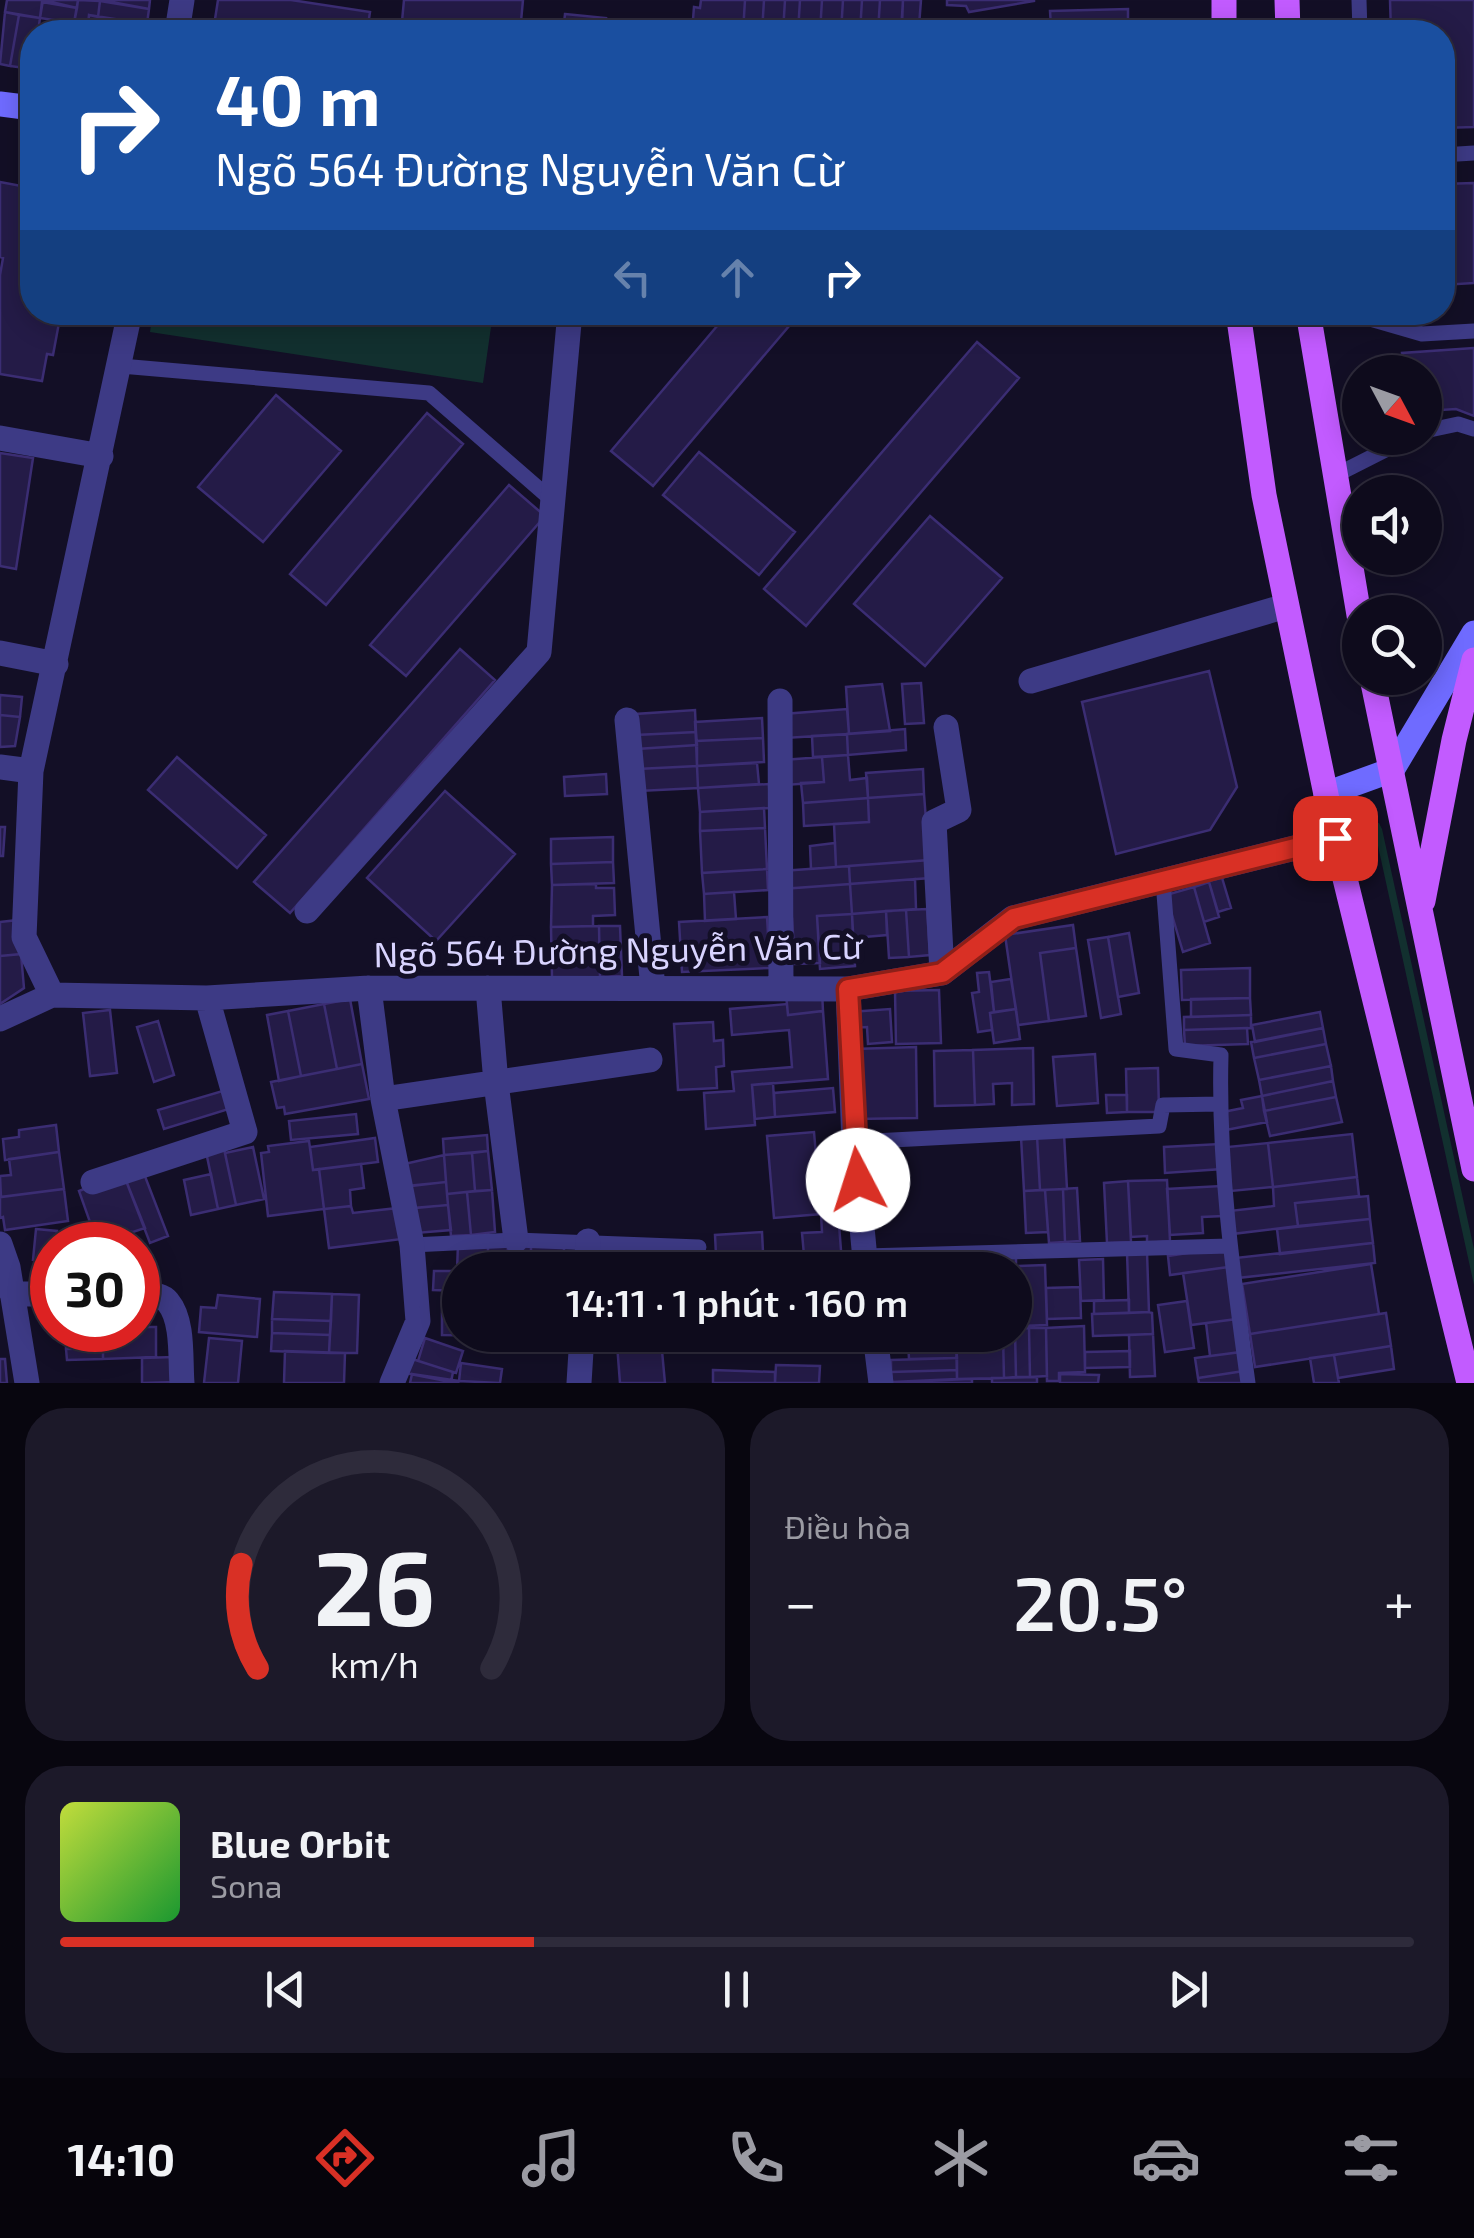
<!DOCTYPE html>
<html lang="vi">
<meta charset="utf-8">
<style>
body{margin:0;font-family:"Exo 2",sans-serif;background:#1c1929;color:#f1f3f6;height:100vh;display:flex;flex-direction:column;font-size:38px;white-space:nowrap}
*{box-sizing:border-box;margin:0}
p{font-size:32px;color:#9b9ba3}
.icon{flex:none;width:55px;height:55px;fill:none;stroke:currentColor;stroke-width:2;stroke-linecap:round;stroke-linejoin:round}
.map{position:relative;height:1383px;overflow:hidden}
.sheet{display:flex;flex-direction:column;gap:25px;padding:25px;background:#08060f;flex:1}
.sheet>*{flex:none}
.top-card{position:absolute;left:20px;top:20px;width:1435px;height:305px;border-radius:40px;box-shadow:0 5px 25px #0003,0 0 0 2px #2e2b3b;background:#1a4fa0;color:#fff;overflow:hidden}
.needle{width:65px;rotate:131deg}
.controls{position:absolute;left:1342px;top:355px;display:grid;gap:20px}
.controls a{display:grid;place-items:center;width:100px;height:100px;border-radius:50%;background:#0e0b1c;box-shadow:0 5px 25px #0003,0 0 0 2px #2e2b3b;font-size:50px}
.speed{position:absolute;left:30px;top:1222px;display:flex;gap:20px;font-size:50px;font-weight:700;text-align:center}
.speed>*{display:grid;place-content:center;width:130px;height:130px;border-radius:50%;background:#0e0b1c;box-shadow:0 5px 25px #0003,0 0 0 2px #2e2b3b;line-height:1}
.speed .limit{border:15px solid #d22;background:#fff;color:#111}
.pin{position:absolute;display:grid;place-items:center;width:85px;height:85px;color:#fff;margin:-42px;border-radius:20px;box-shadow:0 5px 15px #0006}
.me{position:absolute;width:110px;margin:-55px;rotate:355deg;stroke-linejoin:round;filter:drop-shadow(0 0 8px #0008)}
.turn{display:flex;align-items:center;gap:35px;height:210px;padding:0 30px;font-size:45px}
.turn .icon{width:130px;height:130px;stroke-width:2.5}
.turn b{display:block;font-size:70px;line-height:85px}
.lanes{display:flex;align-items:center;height:95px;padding:0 30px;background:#0003;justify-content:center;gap:50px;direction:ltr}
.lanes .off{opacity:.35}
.big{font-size:75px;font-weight:600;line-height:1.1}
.sheet .card{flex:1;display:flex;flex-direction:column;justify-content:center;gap:15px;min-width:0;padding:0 35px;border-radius:40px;background:#1c1929}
.sheet .dial{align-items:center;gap:0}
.dial svg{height:260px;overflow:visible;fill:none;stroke:#2e2b3b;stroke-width:7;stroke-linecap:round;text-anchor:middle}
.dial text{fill:#f1f3f6;stroke:none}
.song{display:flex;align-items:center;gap:30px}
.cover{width:120px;height:120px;border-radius:15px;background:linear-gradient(135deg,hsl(70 70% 55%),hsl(130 70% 35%))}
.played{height:10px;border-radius:5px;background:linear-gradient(90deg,#d93025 35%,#2e2b3b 35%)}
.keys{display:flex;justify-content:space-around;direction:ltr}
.heat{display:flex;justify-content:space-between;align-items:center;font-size:55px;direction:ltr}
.sheet .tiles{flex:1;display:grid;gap:25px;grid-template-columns:1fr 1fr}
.card:last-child{grid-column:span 2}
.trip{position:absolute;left:442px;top:1252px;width:590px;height:100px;border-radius:50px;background:#0e0b1c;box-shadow:0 5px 25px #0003,0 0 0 2px #2e2b3b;font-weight:600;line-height:100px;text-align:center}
.tab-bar{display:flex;height:160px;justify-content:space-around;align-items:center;background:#06040b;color:#9b9ba3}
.tab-bar .icon{width:70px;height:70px}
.tab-bar .on{color:#d93025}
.tab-bar b{font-size:45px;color:#f1f3f6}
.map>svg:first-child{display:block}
.green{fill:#12302f}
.building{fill:#241b47;stroke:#3b2d73;stroke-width:2.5}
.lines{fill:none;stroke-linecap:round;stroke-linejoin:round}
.lane{stroke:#3d3a85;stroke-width:15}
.street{stroke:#3d3a85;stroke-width:25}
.secondary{stroke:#6f6bff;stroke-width:25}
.primary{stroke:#c25bff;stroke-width:25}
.route-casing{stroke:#8d1f18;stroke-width:25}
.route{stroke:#d93025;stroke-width:18}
.labels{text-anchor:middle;stroke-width:10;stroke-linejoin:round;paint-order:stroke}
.street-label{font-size:35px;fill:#d9d4ff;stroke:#130f26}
</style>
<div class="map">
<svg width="1474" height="1383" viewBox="0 0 1474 1383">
<rect width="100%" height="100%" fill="#130f26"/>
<path class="green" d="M153,313V312L493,313L483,383L150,332Z
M1373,823H1379L1382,829L1474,1249V1285Z"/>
<path class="building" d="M7,0H43L40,18L5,12Z
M43,0H78L77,8Z
M78,0L100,1L98,17L89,15L88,25L74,23Z
M101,0H150L149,9Z
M218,0H291L370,12L367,32H213Z
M404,0H523L520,32H401Z
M701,0H745L743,32H692L694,7L700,8Z
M745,0H764L762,32H743Z
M764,0H785L783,32H762Z
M785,0H800L798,32H783Z
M800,0H822L820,32H798Z
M822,0H843L841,32H820Z
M843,0H862L860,32H841Z
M862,0H880L878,32H860Z
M880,0H903L901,32H878Z
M903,0H921L919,26L902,25Z
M947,0H1034V1L969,12L966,6L947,5Z
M1390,0H1474V127L1442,128V32H1391Z
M100,1L149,9L147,24L98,17Z
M42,2L77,8L74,23L40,18Z
M1128,9V32H988V29L1051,27L1050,11Z
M5,12L19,15L10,66L0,64Z
M565,14L606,18L604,32H563Z
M19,15L40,18L38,32H32V69L10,66Z
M89,15L147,24L145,32H96V27L88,25Z
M74,23L91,26L90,32H72Z
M0,182L32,188V312H61L53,355L47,354L42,381L0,374V275L3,258L0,257Z
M1474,183V283L1442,285V184Z
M729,312H801L653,486L611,451Z
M977,342L1019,378L806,626L764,589Z
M1474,348V416L1456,409L1425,411V372H1404L1402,353Z
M276,395L341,451L263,542L198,487Z
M427,413L463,444L326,605L290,574Z
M699,452L795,532L759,575L663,495Z
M0,453L33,458L16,569L0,566Z
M509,485L545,516L406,676L370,645Z
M930,516L1002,578L925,666L854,604Z
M460,649L495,680L290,913L254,882Z
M1209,671L1237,787L1210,830L1116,854L1082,702Z
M921,683L924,723L905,724L902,684Z
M882,684L890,731L849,734L846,687Z
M0,695L22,697L20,717L0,715Z
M847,709L849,734L785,738L783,714Z
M695,710L696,732L636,735L635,714Z
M0,715L20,717L15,746L0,747Z
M762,718L763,738L696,741L695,722Z
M905,729L906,750L848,755L847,734Z
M696,732L697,745L637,749L636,735Z
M847,734L848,755L813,757L812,736Z
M763,738L764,762L697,766L696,741Z
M697,745V766L638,769L637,749Z
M848,755L850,780L867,778L868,798L803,803L801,783L824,782L822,757Z
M177,757L266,835L237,868L148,790Z
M822,757L824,782L786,785L783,760Z
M757,763L759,784L698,788L697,766Z
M697,766L698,788L639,791L638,769Z
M923,769L924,794L868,798L866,773Z
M606,774L607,794L565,796L564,777Z
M769,784L770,808L700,812L698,788Z
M445,791L515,854L436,941L367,878Z
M924,794L929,860L836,867L834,824L869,822L868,798Z
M868,798L869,822L804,826L803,803Z
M764,808L765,828L700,831V812Z
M0,827H5L3,856H0Z
M765,828L767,869L702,873L700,831Z
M613,837V862L551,864V839Z
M835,843L836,867L811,869L810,846Z
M929,860L930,878L850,884L849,866Z
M613,862L614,883L552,885L551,864Z
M849,866L850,884L782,889V871Z
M767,869L768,890L704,894L702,873Z
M1220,871L1231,908L1218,912L1207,875Z
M915,879L916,909L852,914L850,884Z
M1209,882L1219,917L1204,922L1194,887Z
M596,884V888H614L615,915L593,916V926L551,927L552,885Z
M850,884L852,914L817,916L820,963L795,964L792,918L782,889Z
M1194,887L1210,943L1183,952L1166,895Z
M734,892L736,919L705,921L704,894Z
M927,909L930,955L909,957L906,910Z
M906,910L909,957L889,958L886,911Z
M886,911L887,935L853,938L852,914Z
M852,914L855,966L820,969L817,916Z
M767,917L770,968L682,972L679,922Z
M18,920L21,954L0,956V922Z
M1073,925L1076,948L1040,953L1049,1021L1018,1025L1005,935Z
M599,926H620L622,976L600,977Z
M599,926L600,977L552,978L551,927Z
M1129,933L1139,993L1118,997L1108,937Z
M1108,937L1121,1014L1101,1018L1088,940Z
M1076,948L1086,1016L1049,1021L1040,953Z
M21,954L24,988L0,1004V956Z
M1250,968V998L1182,1000L1181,970Z
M989,972L994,1012L990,1013L992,1030L978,1032L972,993L979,992L977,973Z
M1011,979L1016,1009L994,1012L991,982Z
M939,990L941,1043L896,1044L895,991Z
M822,991L823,1011L788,1015L786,994Z
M1250,998L1251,1015L1191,1017V999Z
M350,999L362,1064L337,1069L324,1004Z
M324,1004L337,1069L301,1076L288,1011Z
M787,1004L788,1015L823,1011L828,1079L752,1085L755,1125L706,1129L704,1093L734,1091L732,1072L792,1067L789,1030L732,1035L730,1009Z
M890,1009L892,1042L868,1044L867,1027L852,1028L850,1012Z
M1016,1009L1020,1039L994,1043L990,1013Z
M110,1010L117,1073L90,1076L83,1013Z
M288,1011L301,1076L279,1081L267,1015Z
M1320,1012L1323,1028L1255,1042L1252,1025Z
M1251,1015V1028L1184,1030V1017Z
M158,1021L174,1075L154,1082L137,1027Z
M713,1022L714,1041L723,1040L724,1066L716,1067L717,1088L678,1090L674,1024Z
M1247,1028L1248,1044L1185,1046L1184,1030Z
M1323,1028L1326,1044L1254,1058L1251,1042Z
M1326,1044L1331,1066L1259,1080L1254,1058Z
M916,1047L917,1118L855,1119L854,1049Z
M1033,1048L1034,1104L1012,1105V1083L993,1084L994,1104L975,1105L973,1050Z
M973,1050L975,1105L935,1106L934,1051Z
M1095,1054L1098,1103L1057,1106L1053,1057Z
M362,1064L369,1099L285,1114L284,1107L277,1108L271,1082Z
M1331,1066L1333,1081L1262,1096L1259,1080Z
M1158,1068L1159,1112H1127L1126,1069Z
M1333,1081L1336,1097L1264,1111L1262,1096Z
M773,1083L775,1117L755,1119L752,1085Z
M833,1088L835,1112L775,1117L774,1093Z
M226,1090L232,1108L164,1129L158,1110Z
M1106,1095H1127V1112L1107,1113Z
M1262,1096L1267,1122L1226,1130L1223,1112L1243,1108L1241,1100Z
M1336,1097L1342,1122L1270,1136L1264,1111Z
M356,1114L358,1134L291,1140L289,1121Z
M56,1125L59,1152L5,1160L3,1139L19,1137V1130Z
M814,1132L816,1155L840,1153L843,1190L819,1192L821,1214L774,1218L767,1136Z
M1064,1134L1067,1189L1040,1190L1037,1136Z
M1352,1134L1357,1177L1273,1187L1268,1143Z
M487,1135L488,1151L444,1155L443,1139Z
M1037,1136L1040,1190L1024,1191L1021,1137Z
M375,1138L378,1162L313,1170L310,1147Z
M309,1141L313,1170L319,1169L324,1209L268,1216L261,1153L269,1152L268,1146Z
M1268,1143L1273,1187L1231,1191L1227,1147Z
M223,1144L236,1205L218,1209L205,1147Z
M1220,1144L1222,1169L1165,1173L1164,1147Z
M253,1147L264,1199L236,1205L225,1153Z
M488,1151L492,1190L475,1191L472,1153Z
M59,1152L64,1189L1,1197L0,1176L11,1175L9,1159Z
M472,1153L475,1191L447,1194L444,1155Z
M444,1155L446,1182L402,1187L400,1165Z
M361,1164L364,1188L350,1190L351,1206L324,1209L319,1169Z
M141,1166L168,1236L150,1243L123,1173Z
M123,1173L145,1228L133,1232L91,1225L79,1191Z
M211,1174L218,1209L191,1215L184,1180Z
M1357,1177L1359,1196L1295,1203L1298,1226L1232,1234L1229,1211L1274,1206L1273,1187Z
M1167,1180L1170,1241L1147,1243V1236L1131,1237L1128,1181Z
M1128,1181L1131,1242L1107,1243L1104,1183Z
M446,1182L448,1205L407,1209L405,1186Z
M1221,1186L1223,1216L1202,1217L1203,1233L1170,1235L1167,1189Z
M1077,1188L1080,1241L1065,1242L1063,1189Z
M64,1189L68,1221L5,1230L3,1217L0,1218V1197Z
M1063,1189L1065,1242L1049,1243L1045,1190Z
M492,1190L495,1232L471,1235L467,1192Z
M1045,1190L1048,1232L1026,1233L1024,1191Z
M835,1191L838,1212L821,1214L819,1192Z
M467,1192L471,1235L451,1236L447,1194Z
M1368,1196L1370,1219L1298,1226L1295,1203Z
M448,1205L451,1230L416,1233L414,1208Z
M351,1206L353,1213L398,1208L402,1239L329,1248L324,1209Z
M838,1212L842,1263L805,1266L802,1233L822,1232L821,1214Z
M1370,1219L1373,1243L1280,1254L1277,1229Z
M36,1229L57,1231L56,1245H52V1262L33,1260Z
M762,1232L763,1252L716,1255L715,1235Z
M1373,1243L1375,1263L1237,1278L1235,1258Z
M458,1244L488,1245V1270H460V1291L433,1290L434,1271H457Z
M488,1245H508L507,1270H488Z
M508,1245L531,1246V1270H507Z
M531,1246H564V1253L580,1254L579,1270H531Z
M1227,1247L1229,1267L1170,1275L1168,1256Z
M621,1248V1270H603L602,1249Z
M621,1248H641V1270H621Z
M1127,1252H1147L1149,1312L1129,1313Z
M994,1255H1016V1323L1015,1270H994Z
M1103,1259L1104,1300L1081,1301L1079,1260Z
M964,1260H994V1270H964Z
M1371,1264L1379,1314L1250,1334L1242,1284Z
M1045,1265L1047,1325L1020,1326L1019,1266Z
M1229,1267L1237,1319L1191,1325L1183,1273Z
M1080,1287L1081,1318L1047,1319L1046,1288Z
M443,1291H460V1313H442Z
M274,1292L332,1294L331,1321L272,1319Z
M332,1294L359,1295L357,1353H329Z
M218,1295L260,1299L257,1337L199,1332L201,1307L216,1308Z
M1129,1300V1313L1094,1314V1301Z
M1187,1301L1194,1348L1165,1352L1158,1305Z
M1149,1312L1152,1313L1153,1334L1093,1336L1092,1314Z
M442,1313H460V1335L506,1336L442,1335Z
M1386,1313L1391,1346L1255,1367L1250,1334Z
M272,1319L331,1321L330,1335L272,1333Z
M1237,1319L1241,1352L1210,1356L1206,1323Z
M1084,1326L1085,1372L1059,1373V1381H1047L1046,1328Z
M138,1327H156V1357L103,1359V1330H138Z
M1029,1328L1030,1377H1016L1015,1329Z
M1029,1328H1046L1047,1376L1030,1377Z
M66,1330H103V1348L66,1349Z
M272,1333L330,1335L329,1353L271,1351Z
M1015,1334L1016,1377L1004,1378L1003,1335Z
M1153,1334L1155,1376L1130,1377L1129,1335Z
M724,1335H765V1348L724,1349Z
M765,1335H830V1345L765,1348Z
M908,1335H956V1340L908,1341Z
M956,1335H1003L1004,1378L957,1379Z
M209,1338L242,1341L238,1383H204Z
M425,1338L463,1351L456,1373L418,1361Z
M661,1340L665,1383H620L617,1344Z
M956,1340L957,1358L909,1359L908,1341Z
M1391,1346L1394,1369L1338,1378L1334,1355Z
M103,1348V1359L67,1360L66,1349Z
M285,1351L345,1353L344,1383H284Z
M1130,1351V1367L1085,1368V1352Z
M1241,1352L1244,1371L1198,1378L1195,1358Z
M1334,1355L1339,1383H1314L1310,1358Z
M403,1356L453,1372L451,1382L400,1372Z
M174,1357L175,1382L142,1383V1358Z
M957,1358V1370L891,1372V1360Z
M0,1359H5L7,1383H0Z
M461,1363L502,1369L500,1383L459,1381Z
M776,1365L820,1366L819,1383H775Z
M713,1370L775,1372V1383H713Z
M957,1370V1379L892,1382L891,1372Z
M1244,1371L1245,1383H1199L1198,1378Z
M412,1374L459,1381L458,1383H410Z
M1060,1374L1099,1375L1098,1383H1060Z
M1037,1377V1383H992V1378Z
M972,1379V1383H892V1382Z"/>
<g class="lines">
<path class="lane" d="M1359,0L1360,32
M1442,155L1474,153
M1346,312L1422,334L1474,331
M121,366L429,393L553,501
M1425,431L1458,424L1474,429
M1334,476L1409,438
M1163,881L1176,1049L1221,1055C1218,1165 1233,1274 1248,1383
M854,1142L1159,1126L1163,1105L1220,1104
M412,1245L516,1240L699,1247
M865,1256L1229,1246"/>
<path class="street" d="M177,32L182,0
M0,438L101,456
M0,653L56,664
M1031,681L1286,606
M780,701L781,988
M627,720L653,988
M0,767L31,771
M307,911L539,652L570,312
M942,973L934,822L959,810L946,727
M369,988L383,1099L412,1245L418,1321L392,1383
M488,988L496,1083L516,1240
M848,989L854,1142L866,1270
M52,995L24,937L31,771L130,312
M0,1019L52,995L207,998L369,988L848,989L942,973L1013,918L1335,838
M383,1099L650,1060
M93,1182L245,1132L207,998
M0,1244L8,1267L27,1383
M586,1270L588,1241
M12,1294H52
M138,1294C148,1295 161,1293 168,1302C184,1321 180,1360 182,1383
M875,1335L881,1383
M579,1383L582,1335"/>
<path class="secondary" d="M0,104L32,108
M1326,794L1392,770L1474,633"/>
<path class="primary" d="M1224,0V32
M1287,0L1288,32
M1238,312L1264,495L1335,838L1469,1383
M1308,312L1360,621
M1372,678L1474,1169
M1423,901L1454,740L1474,660"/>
</g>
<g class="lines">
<g class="route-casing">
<path id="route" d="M858,1180L848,989L942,973L1014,918L1335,838"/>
</g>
<use href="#route" class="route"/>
</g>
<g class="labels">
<g class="street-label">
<text transform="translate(618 951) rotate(-1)" y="12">Ngõ 564 Đường Nguyễn Văn Cừ</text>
</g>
</g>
</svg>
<div class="controls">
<a><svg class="needle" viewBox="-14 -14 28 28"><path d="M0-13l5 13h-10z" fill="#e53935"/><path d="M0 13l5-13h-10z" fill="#9b9ba3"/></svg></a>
<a><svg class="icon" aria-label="sound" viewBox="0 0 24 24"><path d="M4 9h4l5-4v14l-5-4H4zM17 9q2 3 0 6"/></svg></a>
<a><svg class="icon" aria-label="search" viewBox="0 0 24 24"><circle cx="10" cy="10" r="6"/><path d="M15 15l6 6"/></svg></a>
</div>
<div class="speed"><div class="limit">30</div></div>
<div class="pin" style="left:1335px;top:838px;background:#d93025"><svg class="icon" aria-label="arrive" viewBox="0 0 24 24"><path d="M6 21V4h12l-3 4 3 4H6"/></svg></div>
<svg class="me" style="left:858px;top:1180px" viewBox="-20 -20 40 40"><circle r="19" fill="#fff"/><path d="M0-13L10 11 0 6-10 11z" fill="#d93025"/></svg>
<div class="trip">14:11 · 1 phút · 160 m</div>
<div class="top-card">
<div class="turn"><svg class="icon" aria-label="right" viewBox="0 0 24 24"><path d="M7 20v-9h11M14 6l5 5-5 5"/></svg><div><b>40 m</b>Ngõ 564 Đường Nguyễn Văn Cừ</div></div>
<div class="lanes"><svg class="icon off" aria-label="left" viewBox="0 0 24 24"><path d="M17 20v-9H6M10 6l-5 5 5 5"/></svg><svg class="icon off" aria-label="ahead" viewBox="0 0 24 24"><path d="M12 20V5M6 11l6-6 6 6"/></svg><svg class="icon" aria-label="right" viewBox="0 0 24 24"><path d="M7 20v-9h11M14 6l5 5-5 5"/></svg></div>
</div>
</div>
<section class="sheet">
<div class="tiles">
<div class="card dial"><svg viewBox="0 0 100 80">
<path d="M14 69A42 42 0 1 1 86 69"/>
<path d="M14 69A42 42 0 0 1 9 37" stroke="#d93025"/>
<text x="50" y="56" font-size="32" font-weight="700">26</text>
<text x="50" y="72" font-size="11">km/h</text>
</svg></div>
<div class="card"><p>Điều hòa</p>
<div class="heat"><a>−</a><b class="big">20.5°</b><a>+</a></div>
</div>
<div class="card">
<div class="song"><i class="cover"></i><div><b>Blue Orbit</b><p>Sona</p></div></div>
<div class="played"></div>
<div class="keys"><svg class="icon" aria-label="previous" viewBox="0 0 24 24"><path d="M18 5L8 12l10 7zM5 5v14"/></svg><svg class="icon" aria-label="pause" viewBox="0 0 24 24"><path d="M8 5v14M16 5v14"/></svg><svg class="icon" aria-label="next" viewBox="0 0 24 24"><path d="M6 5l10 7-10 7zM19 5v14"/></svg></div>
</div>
</div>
</section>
<nav class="tab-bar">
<b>14:10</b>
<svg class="icon on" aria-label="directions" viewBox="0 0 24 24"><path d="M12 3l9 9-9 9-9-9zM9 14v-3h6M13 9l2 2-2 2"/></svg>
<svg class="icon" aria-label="music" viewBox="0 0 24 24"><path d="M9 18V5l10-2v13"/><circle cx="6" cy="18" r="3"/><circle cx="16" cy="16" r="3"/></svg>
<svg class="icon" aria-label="phone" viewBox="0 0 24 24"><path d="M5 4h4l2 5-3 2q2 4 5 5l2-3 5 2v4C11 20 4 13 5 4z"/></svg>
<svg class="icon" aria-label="climate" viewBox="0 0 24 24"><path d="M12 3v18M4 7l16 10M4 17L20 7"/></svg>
<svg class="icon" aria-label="car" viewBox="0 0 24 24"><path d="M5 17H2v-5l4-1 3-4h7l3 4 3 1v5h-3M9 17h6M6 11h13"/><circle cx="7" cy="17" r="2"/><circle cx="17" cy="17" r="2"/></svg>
<svg class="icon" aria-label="filters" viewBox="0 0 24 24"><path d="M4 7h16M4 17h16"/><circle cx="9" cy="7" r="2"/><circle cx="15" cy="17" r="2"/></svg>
</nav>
